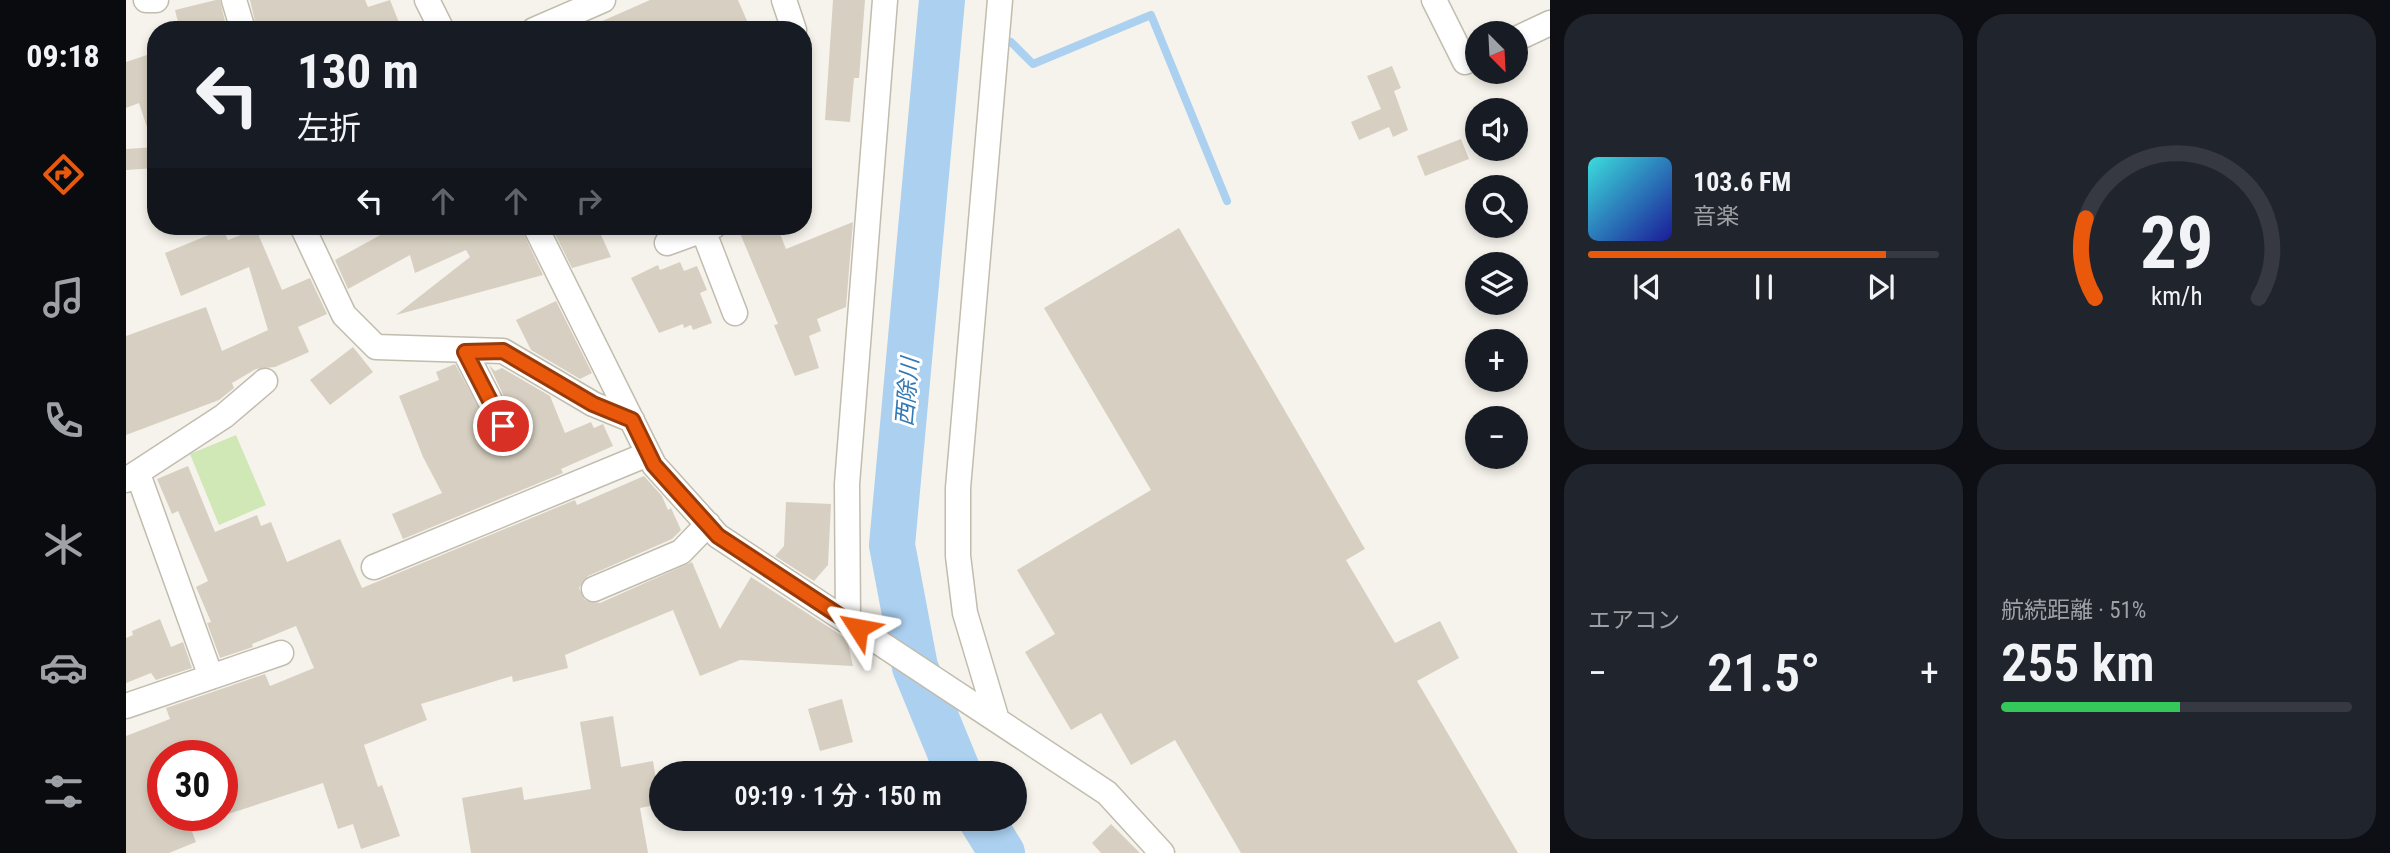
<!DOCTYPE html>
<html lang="ja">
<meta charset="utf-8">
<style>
body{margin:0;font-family:"Roboto Condensed","Noto Sans JP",sans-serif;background:#20242c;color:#f1f3f6;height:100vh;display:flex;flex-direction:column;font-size:26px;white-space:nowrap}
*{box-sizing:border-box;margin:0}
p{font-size:23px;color:#9ea1a6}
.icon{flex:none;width:38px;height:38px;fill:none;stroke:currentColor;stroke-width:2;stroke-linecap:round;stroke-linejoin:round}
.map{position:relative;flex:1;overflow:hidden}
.side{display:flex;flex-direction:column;gap:14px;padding:14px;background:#0d0f14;width:840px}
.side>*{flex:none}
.guide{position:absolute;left:21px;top:21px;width:665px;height:214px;border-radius:28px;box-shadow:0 4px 10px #0003;background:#171b24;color:#f1f3f6;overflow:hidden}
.needle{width:46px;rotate:156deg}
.controls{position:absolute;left:1339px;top:21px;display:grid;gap:14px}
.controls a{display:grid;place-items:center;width:63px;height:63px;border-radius:50%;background:#171b24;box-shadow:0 4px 10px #0003;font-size:35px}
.speed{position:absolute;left:21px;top:740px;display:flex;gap:14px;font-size:35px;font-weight:700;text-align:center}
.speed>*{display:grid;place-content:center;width:91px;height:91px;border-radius:50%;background:#171b24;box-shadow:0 4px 10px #0003;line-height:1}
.speed .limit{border:10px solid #d22;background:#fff;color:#111}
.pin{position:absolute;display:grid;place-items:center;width:60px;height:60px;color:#fff;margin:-30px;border:4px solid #fff;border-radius:50%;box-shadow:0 2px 7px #0007}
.me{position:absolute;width:77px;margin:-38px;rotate:304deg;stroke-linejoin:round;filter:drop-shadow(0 0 5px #0008)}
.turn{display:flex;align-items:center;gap:24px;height:147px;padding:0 35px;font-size:32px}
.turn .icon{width:91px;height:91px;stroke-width:2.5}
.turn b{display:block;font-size:49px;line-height:60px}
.lanes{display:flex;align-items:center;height:66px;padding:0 35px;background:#0003;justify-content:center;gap:35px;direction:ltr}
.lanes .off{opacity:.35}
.big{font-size:52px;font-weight:600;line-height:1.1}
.side .card{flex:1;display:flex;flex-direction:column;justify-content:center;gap:10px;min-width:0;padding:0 24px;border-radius:28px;background:#20242c}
.side .dial{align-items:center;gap:0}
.dial svg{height:182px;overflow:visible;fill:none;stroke:#363941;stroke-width:7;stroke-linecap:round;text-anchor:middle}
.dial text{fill:#f1f3f6;stroke:none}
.song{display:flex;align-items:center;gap:21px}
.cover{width:84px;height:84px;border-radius:10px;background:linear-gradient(135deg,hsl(180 70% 55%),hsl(240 70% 35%))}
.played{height:7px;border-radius:4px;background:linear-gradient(90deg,#ea580c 85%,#363941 85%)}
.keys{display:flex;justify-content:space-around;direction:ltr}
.heat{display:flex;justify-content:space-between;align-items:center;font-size:38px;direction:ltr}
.charge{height:10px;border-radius:5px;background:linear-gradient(90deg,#34c759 51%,#363941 0)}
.side .tiles{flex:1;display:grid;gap:14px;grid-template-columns:repeat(2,1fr)}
.trip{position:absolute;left:523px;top:761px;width:378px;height:70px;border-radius:35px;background:#171b24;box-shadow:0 4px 10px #0003;font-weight:600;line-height:70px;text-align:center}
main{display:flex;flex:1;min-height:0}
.tabs{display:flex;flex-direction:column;width:126px;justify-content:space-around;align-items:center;background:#090b0e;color:#9ea1a6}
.tabs .icon{width:49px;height:49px}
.tabs .active{color:#ea580c}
.tabs b{font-size:32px;color:#f1f3f6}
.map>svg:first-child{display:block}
.green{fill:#d0e8b6}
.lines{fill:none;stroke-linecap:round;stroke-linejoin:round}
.stream{stroke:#abd0f0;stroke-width:8}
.river{stroke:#abd0f0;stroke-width:46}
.building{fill:#d7d0c2}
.minor-casing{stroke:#c1bcae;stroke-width:27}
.minor{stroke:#fff;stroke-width:24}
.route-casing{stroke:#983908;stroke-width:18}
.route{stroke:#ea580c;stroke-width:12}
.labels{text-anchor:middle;stroke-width:6;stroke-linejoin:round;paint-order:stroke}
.water-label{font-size:23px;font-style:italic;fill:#3379b6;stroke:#fff}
</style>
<main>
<nav class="tabs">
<b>09:18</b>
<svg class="icon active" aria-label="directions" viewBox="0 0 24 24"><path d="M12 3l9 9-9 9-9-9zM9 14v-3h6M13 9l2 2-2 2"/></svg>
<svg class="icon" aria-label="music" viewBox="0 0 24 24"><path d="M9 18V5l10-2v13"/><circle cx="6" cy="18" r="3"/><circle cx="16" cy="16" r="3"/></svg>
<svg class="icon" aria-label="phone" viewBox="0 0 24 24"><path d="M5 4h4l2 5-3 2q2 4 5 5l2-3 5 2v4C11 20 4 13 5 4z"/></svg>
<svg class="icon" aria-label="climate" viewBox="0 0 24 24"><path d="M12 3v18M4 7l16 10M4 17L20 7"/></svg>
<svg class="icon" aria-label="car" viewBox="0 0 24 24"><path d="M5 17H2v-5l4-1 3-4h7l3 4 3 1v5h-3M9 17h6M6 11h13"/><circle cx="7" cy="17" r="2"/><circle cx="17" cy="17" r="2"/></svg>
<svg class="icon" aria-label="filters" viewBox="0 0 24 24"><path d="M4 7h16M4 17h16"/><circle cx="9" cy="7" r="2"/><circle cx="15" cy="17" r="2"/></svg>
</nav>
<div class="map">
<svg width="1424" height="853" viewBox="0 0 1424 853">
<rect width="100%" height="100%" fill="#f6f3ec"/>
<path class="green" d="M110,435L140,505L93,525L64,454Z"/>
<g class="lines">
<path class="stream" d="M885,42L907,64L1025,15L1101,201"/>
<path class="river" d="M816,0L766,545L789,667L833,774
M855,819L876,853"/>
</g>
<path class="building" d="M90,0H94L101,30H54L49,10Z
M124,0H239L242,7L264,0L276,30H131Z
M524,0H612L625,30H456Z
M707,0H739L733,78H728L724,122L699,120Z
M30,52V141L26,142L13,103L0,108V62Z
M1266,66L1275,88L1268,91L1282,130L1267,137L1263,127L1233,140L1225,122L1255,109L1241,76Z
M1335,139L1343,159L1299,176L1291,156Z
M30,147V168L0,170V149Z
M727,222L720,307L691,319L695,331L683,336L693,368L669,376L648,325L652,324L611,226H651L660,249Z
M255,226H394L417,275L270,315L344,257L340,250L289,273L284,255L222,289L209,260L258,233Z
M425,226H471L485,257L446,268Z
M1053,228L1239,549L1220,560L1269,643L1314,621L1333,658L1291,681L1392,853H1115L1049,740L1005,765L975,713L945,730L899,652L929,634L891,570L1025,490L918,308Z
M97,229L102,240L130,229L156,290L184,278L201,314L172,327L183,352L149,367L130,369L106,383L108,388L93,400L0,435V336L80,307L96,351L142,330L123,267L55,296L39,253Z
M554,262L558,271L571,266L581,290L574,293L586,323L567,330L565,325L558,328L557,324L533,333L505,278L532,265L534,270Z
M430,301L466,373L454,379L405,350L390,320Z
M227,347L247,372L204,405L184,380Z
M329,364L370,439H384L392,426L363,365L369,371L376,368L424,396L439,433L465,422L468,428L477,424L487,446L435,469L437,473L277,539L266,514L316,493L297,457L273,396L313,380L310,372Z
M62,466L89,532L131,515L135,526L145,522L161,562L214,539L236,588L449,500L451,505L518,476L536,496L542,510L545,508L555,530L546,539L462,576L453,588L459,600L474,603L566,562L594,629L625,577L721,639L727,666L614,660L574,676L547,610L439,655L442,668L387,682L386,676L295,704L301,720L238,745L252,787L256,785L274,836L235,849L227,824L212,829L197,783L96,816V756H37V816H60L70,842L43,853H0V736L44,719L40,708L139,674L144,686L188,668L170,626L126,644L127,647L94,658L81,623L85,622L70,587L82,581L52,511L46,514L31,479Z
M660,502L705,504L702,565L688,581L649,556L658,546Z
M34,619L45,647L57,642L66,668L30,680L25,673L0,683V638L7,635L6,631Z
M716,699L727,742L694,751L682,709Z
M487,716L495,767L527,761L534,804L514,808L522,853H345L336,798L396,787L398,800L465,789L454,722Z
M985,824L1014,853H975L966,843Z"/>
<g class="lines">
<g class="minor-casing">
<path id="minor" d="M20,0H30
M108,0L117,30
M301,0L316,30
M658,0L668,30
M1308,0L1339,62L1351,57
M408,30L477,0
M1390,39L1424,23
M176,226L218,315L250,347L377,351L467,404L506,420
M409,226L528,465L592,536L981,793L1036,853
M577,230L609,313
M541,243L588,226
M339,352L377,426
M12,474L85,677
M0,480L98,416L139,381
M248,567L522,454
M468,589L555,552L582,524
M722,621L721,484L759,0
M0,706L155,653
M871,720L839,613L832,556V488L874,0"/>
</g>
<use href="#minor" class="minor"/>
</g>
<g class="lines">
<g class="route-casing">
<path id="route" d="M377,426L339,352L377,351L467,404L506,420L528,465L592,536L732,628"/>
</g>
<use href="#route" class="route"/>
</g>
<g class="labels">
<g class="water-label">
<text transform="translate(781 392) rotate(-85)" y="8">西除川</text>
</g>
</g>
</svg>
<div class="controls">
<a><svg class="needle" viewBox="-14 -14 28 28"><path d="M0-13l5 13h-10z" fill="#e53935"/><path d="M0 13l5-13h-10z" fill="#9ea1a6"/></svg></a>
<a><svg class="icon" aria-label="sound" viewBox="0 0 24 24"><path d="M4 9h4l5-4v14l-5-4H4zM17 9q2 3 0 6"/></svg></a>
<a><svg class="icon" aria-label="search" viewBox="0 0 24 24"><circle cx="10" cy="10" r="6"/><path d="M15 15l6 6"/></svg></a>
<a><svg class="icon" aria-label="layers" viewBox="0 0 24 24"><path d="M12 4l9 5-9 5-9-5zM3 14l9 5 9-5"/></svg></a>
<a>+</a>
<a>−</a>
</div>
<div class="speed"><div class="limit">30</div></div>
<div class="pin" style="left:377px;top:426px;background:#d93025"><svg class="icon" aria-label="arrive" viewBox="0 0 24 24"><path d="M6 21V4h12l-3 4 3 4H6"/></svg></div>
<svg class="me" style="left:732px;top:628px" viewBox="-20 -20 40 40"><path d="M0-17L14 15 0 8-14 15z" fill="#ea580c" stroke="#fff" stroke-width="4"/></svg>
<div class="trip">09:19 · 1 分 · 150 m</div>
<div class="guide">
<div class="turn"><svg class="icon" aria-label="left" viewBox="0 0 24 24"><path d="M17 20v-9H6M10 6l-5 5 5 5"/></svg><div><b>130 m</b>左折</div></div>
<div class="lanes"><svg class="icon" aria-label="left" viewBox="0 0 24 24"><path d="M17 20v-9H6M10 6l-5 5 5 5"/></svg><svg class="icon off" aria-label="ahead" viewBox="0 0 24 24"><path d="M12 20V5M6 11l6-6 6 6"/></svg><svg class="icon off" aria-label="ahead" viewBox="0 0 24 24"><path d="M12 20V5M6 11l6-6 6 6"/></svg><svg class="icon off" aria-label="right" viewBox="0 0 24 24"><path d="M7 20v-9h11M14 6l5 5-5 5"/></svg></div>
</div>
</div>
<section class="side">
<div class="tiles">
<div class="card">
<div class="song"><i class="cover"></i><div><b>103.6 FM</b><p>音楽</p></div></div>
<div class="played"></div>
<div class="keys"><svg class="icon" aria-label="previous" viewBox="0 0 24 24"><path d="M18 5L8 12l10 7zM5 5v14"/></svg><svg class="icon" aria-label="pause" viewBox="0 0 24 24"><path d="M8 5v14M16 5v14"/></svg><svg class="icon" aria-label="next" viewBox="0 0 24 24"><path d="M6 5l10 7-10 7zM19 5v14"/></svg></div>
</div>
<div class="card dial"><svg viewBox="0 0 100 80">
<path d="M14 69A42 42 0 1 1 86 69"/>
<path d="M14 69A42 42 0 0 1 10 34" stroke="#ea580c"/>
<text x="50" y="56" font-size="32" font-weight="700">29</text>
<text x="50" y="72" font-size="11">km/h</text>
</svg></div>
<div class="card"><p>エアコン</p>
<div class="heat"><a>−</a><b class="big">21.5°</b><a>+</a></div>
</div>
<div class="card"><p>航続距離 · 51%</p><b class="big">255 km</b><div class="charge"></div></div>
</div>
</section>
</main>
